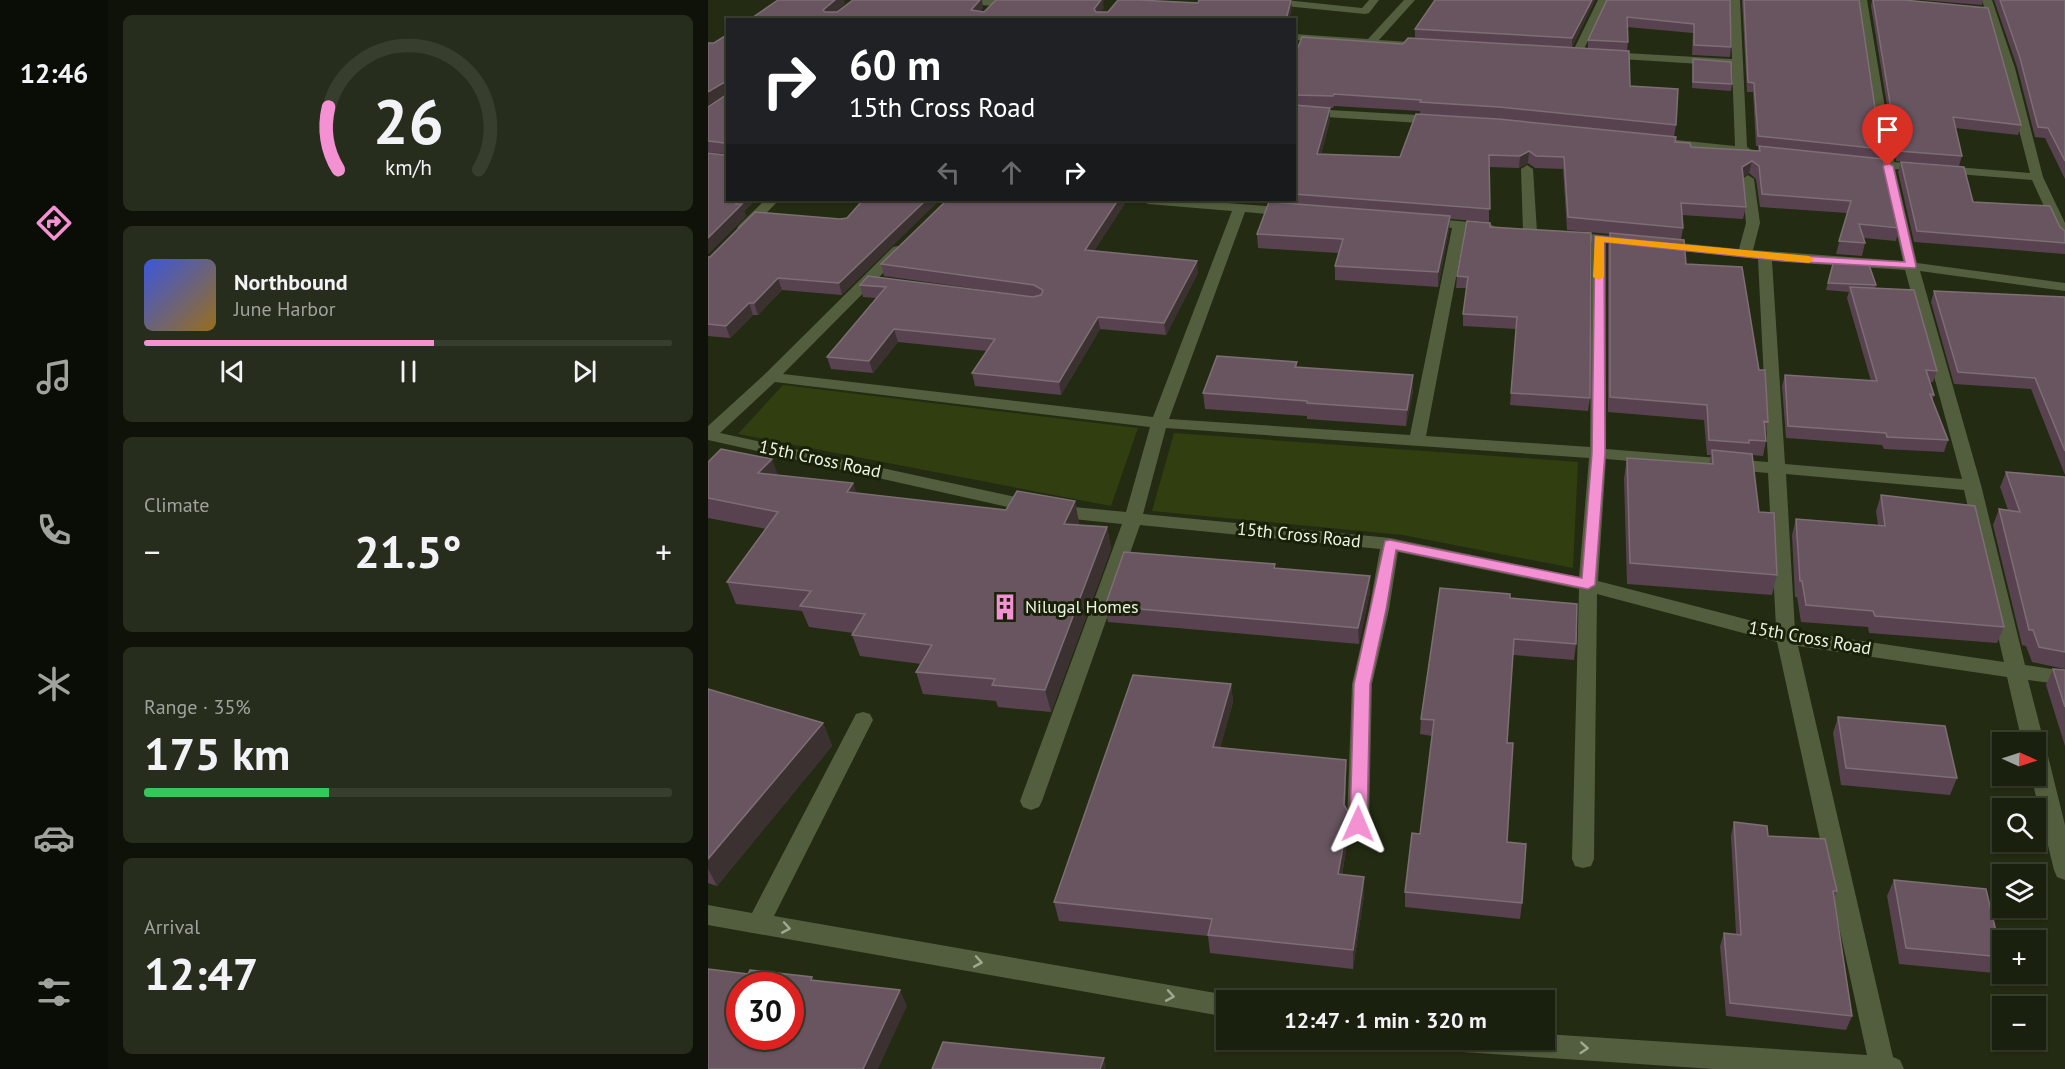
<!DOCTYPE html>
<meta charset="utf-8">
<style>
body{margin:0;font-family:"PT Sans",sans-serif;background:#272d1c;color:#f1f3f6;height:100vh;display:flex;flex-direction:column;font-size:22px;white-space:nowrap}
*{box-sizing:border-box;margin:0}
p{font-size:20px;color:#9fa39e}
.icon{flex:none;width:33px;height:33px;fill:none;stroke:currentColor;stroke-width:2;stroke-linecap:round;stroke-linejoin:round}
.map{position:relative;flex:1;overflow:hidden}
.side{display:flex;flex-direction:column;gap:15px;padding:15px;background:#0e1208;width:600px}
.side>*{flex:none}
.top-card{position:absolute;left:18px;top:18px;width:570px;height:183px;border-radius:0px;box-shadow:0 2px 4px #0004,0 0 0 2px #383e2e;background:#202124;color:#fff;overflow:hidden}
.needle{width:39px;rotate:93deg}
.tools{position:absolute;left:1284px;top:732px;display:grid;gap:12px}
.tools a{display:grid;place-items:center;width:54px;height:54px;border-radius:0px;background:#1a200e;box-shadow:0 2px 4px #0004,0 0 0 2px #383e2e;font-size:30px}
.speed{position:absolute;left:18px;top:972px;display:flex;gap:12px;font-size:30px;font-weight:700;text-align:center}
.speed>*{display:grid;place-content:center;width:78px;height:78px;border-radius:50%;background:#1a200e;box-shadow:0 2px 4px #0004,0 0 0 2px #383e2e;line-height:1}
.speed .limit{border:9px solid #d22;background:#fff;color:#111}
.pin{position:absolute;display:grid;place-items:center;width:51px;height:51px;color:#fff;margin:-62px -26px;border-radius:50% 50% 50% 0;rotate:-45deg;box-shadow:0 0 6px #0007}
.pin .icon{rotate:45deg}
.me{position:absolute;width:66px;margin:-33px;rotate:1deg;stroke-linejoin:round;filter:drop-shadow(0 0 4px #0008)}
.turn{display:flex;align-items:center;gap:21px;height:126px;padding:0 24px;font-size:27px}
.turn .icon{width:78px;height:78px;stroke-width:2.5}
.turn b{display:block;font-size:42px;line-height:51px}
.lanes{display:flex;align-items:center;height:57px;padding:0 24px;background:#0003;justify-content:center;gap:30px;direction:ltr}
.lanes .off{opacity:.35}
.big{font-size:45px;font-weight:700;line-height:1.1}
.side .tile{flex:1;display:flex;flex-direction:column;justify-content:center;gap:9px;min-width:0;padding:0 21px;border-radius:9px;background:#272d1c}
.side .dial{align-items:center;gap:0}
.dial svg{height:156px;overflow:visible;fill:none;stroke:#383e2e;stroke-width:7;stroke-linecap:round;text-anchor:middle}
.dial text{fill:#f1f3f6;stroke:none}
.song{display:flex;align-items:center;gap:18px}
.cover{width:72px;height:72px;border-radius:9px;background:linear-gradient(135deg,hsl(230 70% 55%),hsl(40 70% 35%))}
.played{height:6px;border-radius:3px;background:linear-gradient(90deg,#f491d3 55%,#383e2e 55%)}
.keys{display:flex;justify-content:space-around;direction:ltr}
.heat{display:flex;justify-content:space-between;align-items:center;font-size:33px;direction:ltr}
.charge{height:9px;border-radius:4px;background:linear-gradient(90deg,#34c759 35%,#383e2e 0)}
.trip{position:absolute;left:508px;top:990px;width:339px;height:60px;border-radius:0px;background:#1a200e;box-shadow:0 2px 4px #0004,0 0 0 2px #383e2e;font-weight:700;line-height:60px;text-align:center}
main{display:flex;flex:1;min-height:0}
.menu{display:flex;flex-direction:column;width:108px;justify-content:space-around;align-items:center;background:#0a0d06;color:#9fa39e}
.menu .icon{width:42px;height:42px}
.menu .current{color:#f491d3}
.menu b{font-size:27px;color:#f1f3f6}
.map>svg:first-child{display:block}
.green{fill:#313e10}
.lines{fill:none;stroke-linecap:round;stroke-linejoin:round}
.minor{fill:#535e3e;fill-rule:evenodd}
.wall{fill:#584250;fill-rule:evenodd}
.shaded-wall{fill:#3c3131}
.building{fill:#685560;stroke:#7d6e74;stroke-width:1.5;fill-rule:evenodd}
.oneway{stroke:#a0a890}
.route{fill:#f491d3;stroke:#9f5e89;stroke-width:1.5}
.slow{fill:#f59e0b}
.labels{text-anchor:middle;stroke-width:6;stroke-linejoin:round;paint-order:stroke}
.street-label{font-size:18px;fill:#ecf2e3;stroke:#1a2109}
.poi-label{font-size:18px;fill:#ecf2e3;stroke:#1a2109;text-anchor:start}
</style>
<main>
<nav class="menu">
<b>12:46</b>
<svg class="icon current" aria-label="directions" viewBox="0 0 24 24"><path d="M12 3l9 9-9 9-9-9zM9 14v-3h6M13 9l2 2-2 2"/></svg>
<svg class="icon" aria-label="music" viewBox="0 0 24 24"><path d="M9 18V5l10-2v13"/><circle cx="6" cy="18" r="3"/><circle cx="16" cy="16" r="3"/></svg>
<svg class="icon" aria-label="phone" viewBox="0 0 24 24"><path d="M5 4h4l2 5-3 2q2 4 5 5l2-3 5 2v4C11 20 4 13 5 4z"/></svg>
<svg class="icon" aria-label="climate" viewBox="0 0 24 24"><path d="M12 3v18M4 7l16 10M4 17L20 7"/></svg>
<svg class="icon" aria-label="car" viewBox="0 0 24 24"><path d="M5 17H2v-5l4-1 3-4h7l3 4 3 1v5h-3M9 17h6M6 11h13"/><circle cx="7" cy="17" r="2"/><circle cx="17" cy="17" r="2"/></svg>
<svg class="icon" aria-label="filters" viewBox="0 0 24 24"><path d="M4 7h16M4 17h16"/><circle cx="9" cy="7" r="2"/><circle cx="15" cy="17" r="2"/></svg>
</nav>
<section class="side">
<div class="tile dial"><svg viewBox="0 0 100 80">
<path d="M14 69A42 42 0 1 1 86 69"/>
<path d="M14 69A42 42 0 0 1 9 37" stroke="#f491d3"/>
<text x="50" y="56" font-size="32" font-weight="700">26</text>
<text x="50" y="72" font-size="11">km/h</text>
</svg></div>
<div class="tile">
<div class="song"><i class="cover"></i><div><b>Northbound</b><p>June Harbor</p></div></div>
<div class="played"></div>
<div class="keys"><svg class="icon" aria-label="previous" viewBox="0 0 24 24"><path d="M18 5L8 12l10 7zM5 5v14"/></svg><svg class="icon" aria-label="pause" viewBox="0 0 24 24"><path d="M8 5v14M16 5v14"/></svg><svg class="icon" aria-label="next" viewBox="0 0 24 24"><path d="M6 5l10 7-10 7zM19 5v14"/></svg></div>
</div>
<div class="tile"><p>Climate</p>
<div class="heat"><a>−</a><b class="big">21.5°</b><a>+</a></div>
</div>
<div class="tile"><p>Range · 35%</p><b class="big">175 km</b><div class="charge"></div></div>
<div class="tile"><p>Arrival</p><b class="big">12:47</b></div>
</section>
<div class="map">
<svg width="1357" height="1069" viewBox="0 0 1357 1069">
<rect width="100%" height="100%" fill="#232b12"/>
<path class="green" d="M75,385L430,428L403,506L30,434Z
M466,433L870,462L865,568L695,535L444,511Z"/>
<g class="lines">
<path class="minor" d="M236,0H288L293,3L288,6L241,3Z
M542,0H577L654,8L661,0H671L661,13L657,14L547,3Z
M696,0H707L671,40L718,43L722,44V48L586,40V34L660,39Z
M890,0H900L874,53L869,56L865,55L864,53Z
M1022,0H1032L1039,147L1045,151L1043,154L1033,155L955,146V140L959,139L1027,146L1024,66L898,58L893,55L898,52L1024,59Z
M1149,0H1159L1186,162L1322,173L1295,68L1274,0H1284L1307,68L1335,177L1357,223V241L1350,237L1324,180L1187,169L1209,263L1357,283V291L1212,271L1273,485L1317,665L1357,671V685L1320,680L1336,742L1334,746L1339,752L1357,825V880L1349,877L1346,870L1323,776H1328V742H1314L1299,677L1090,646L1185,1057L1192,1060L1196,1069H1005L755,1052L746,1048L742,1040H837V1034L1159,1055L1069,642L889,594L886,859L883,866L875,868L867,866L864,859L871,589L690,552L681,610L664,684L661,824L658,830L650,833L642,830L639,824L644,684L661,610L672,549L432,525L334,801L331,807L323,810L315,807L312,801L414,524L345,517L0,440V426L57,374L185,247L190,246L197,250L195,253L75,374L445,417L524,211L440,204L433,200H481L582,208L589,212L582,216L537,212L461,419L702,435L744,228L712,225L710,222L717,218L782,224L789,228L782,232L757,230L718,436L882,447L884,242L856,239L854,236L861,232L926,238L933,242L926,246L898,243V449L1060,462L1050,259L953,249L946,245L953,241L1031,249L1038,223L1034,179L1040,175L1046,179L1052,223L1045,250L1195,261L1174,168L1153,167L1147,163L1153,159L1173,161ZM1064,261L1197,270L1254,479L1077,464ZM67,382L442,427L418,512L345,505L12,433ZM458,428L881,458L871,577L682,538L435,514ZM898,459L1060,473L1068,627L890,581ZM1078,474L1256,490L1296,662L1087,631Z
M586,108L728,116L734,120L728,124L586,115Z
M819,165L825,169L829,232L822,236L815,232L813,169Z
M57,200H71L41,231H31L29,228L31,225Z
M155,712L162,714L165,720L66,916L519,995L529,1000H519V1017L0,925V905L44,913L148,714Z"/>
</g>
<path class="wall" d="M727,0H887L864,47L880,48V40L899,0H1021L1023,47L1022,57L984,55L985,33L919,27L920,42L919,51L922,86L968,125L966,137L967,142L983,147L1050,151L1051,146H1048L1045,92H1039L1034,0H1151L1173,149L1171,158L1191,228L1188,241L1155,238L1157,243L1154,256L1128,254L1139,213L1052,207L1048,179L1041,173L1035,177L1038,207L1035,219L974,215L975,228L973,240L978,264L1060,422L1057,434L1058,441L1055,456L1044,455L1051,512L1069,575L1064,595L919,584L916,478L919,458L1001,464L1003,455H999L996,420L900,412V246L902,234L859,230L855,169L827,168L820,163L811,168L781,167V222L742,219L741,230L730,287L627,280V266L630,253L550,248L549,234L566,202V200H586V58L695,44L707,38V29ZM626,106L712,111V114L790,119L959,137L692,157L613,154L622,120V108H625Z
M1164,0H1196L1313,125L1310,135L1247,128L1254,156L1251,166L1188,161L1163,6Z
M1213,0H1275L1274,5Z
M1286,0H1357V179L1337,138L1327,137L1309,67Z
M20,34V200H48L36,211L38,216L0,254V153L16,155L18,154L0,152V107L18,95V94L0,105V43H6Z
M985,59L1024,84L1023,91L984,88Z
M1193,162L1265,202L1352,227L1357,231V254L1206,242L1190,172Z
M239,200H419L386,251L490,273L458,335L392,329L353,395L267,386L264,373L279,351L190,342L165,373L123,369L119,357L168,298L155,297L152,285L327,297L176,276L173,264Z
M132,219L134,295L74,290L50,315H45L22,338L0,336V257Z
M782,227L882,398L880,411L802,405L808,329L755,326V314L759,288H748L749,276Z
M1126,260L1168,285L1167,288L1229,371L1225,382H1222L1226,395L1224,401L1240,440L1236,452L1176,449L1174,445L1078,438L1074,386L1077,375L1163,381L1139,298L1141,292L1118,290Z
M1226,291L1357,297V475L1323,389L1246,384L1223,302Z
M589,362V368L705,391L698,426L599,419V416L497,409L495,393Z
M0,462L70,475L145,483L148,493L371,522L370,525L399,527L403,549L343,712L290,707L288,701L215,694L208,672L213,664L152,656L144,635L145,633L101,627L94,611L28,604L19,582L58,529L0,518Z
M1298,472L1357,477V669L1324,662L1318,646L1314,645L1285,525L1291,509L1300,510L1292,487Z
M1173,495L1296,627L1289,643L1161,633L1160,627L1093,622L1089,597H1087L1084,535L1088,519L1170,525L1168,511Z
M567,568L662,592L651,644L400,622L397,606Z
M802,598L868,644L866,660L805,655L799,743V842L814,903L812,919L697,907V892L712,834L724,736L712,734L713,719Z
M1345,669L1357,670V746L1338,685Z
M523,684L525,702L512,748L638,779L637,807L641,832L634,875L656,877V895L645,969L502,953L500,936L351,921L346,902Z
M0,689L115,723L124,746L9,886L0,883Z
M1130,717L1249,778L1242,795L1133,785L1125,733Z
M1026,822L1060,836L1129,891L1126,899L1144,1016L1138,1030L1018,1016L1012,946L1016,933L1028,934L1023,836Z
M1186,880L1294,957L1286,973L1191,964L1179,896Z"/>
<path class="shaded-wall" d="M127,0H136L137,4L118,20L115,10Z
M272,0H274L275,8L265,20L263,10Z
M390,0H397L395,2L396,8L387,19L386,9Z
M583,0L584,9L581,20H578Z
M884,0H887L864,48V38Z
M15,83L19,93L0,105V92Z
M622,108V120L610,166L609,154Z
M821,151L820,163L811,168L812,156Z
M1044,161L1041,173L1032,179L1034,167Z
M32,200H48L36,211L38,216L0,254V238L28,204Z
M218,200H232L134,295L131,283Z
M410,200H419L379,262L377,250Z
M742,216L741,230L730,287V272Z
M489,261L490,273L458,335L456,323Z
M70,278L74,290L50,315L46,303Z
M41,303L45,315L22,338L18,326Z
M390,317L392,329L353,395L351,382Z
M186,329L190,342L165,373L161,361Z
M705,375V391L698,426L699,410Z
M64,459L72,480L50,473Z
M145,483L152,504L139,492Z
M367,501L371,522L360,545L356,524Z
M399,527L403,549L343,712L337,690Z
M662,576V592L651,644L650,628Z
M523,684L525,702L507,766L505,747Z
M115,723L124,746L9,886L0,869V859Z
M638,760V779L637,824L636,805Z
M641,813V832L631,893L630,874Z
M656,877V895L645,969V950Z
M192,990L199,1006L170,1069H155Z
M396,1058L398,1069H392Z"/>
<path class="building" d="M70,0H127L115,10L117,12H129L145,0H272L263,10L276,12L288,0H393L386,9L388,12H400L410,0H431L490,3L491,0H583L578,20H41Z
M727,0H884L864,38L707,29Z
M899,0H1022L1023,47L986,45V24L919,17L920,42L880,40Z
M1036,0H1151L1173,149L1050,136L1046,83L1040,82Z
M1165,0H1196L1280,8L1313,125L1245,117L1254,156L1190,151Z
M1292,0H1357V161L1340,128L1330,127L1312,58Z
M20,34V200H32L28,204H34L0,238V153L16,155L19,153V145L17,143L0,141V107L18,95V83H15L0,92V43H6Z
M594,37L695,44L700,38L921,51L922,86L970,89L968,125L791,107L712,102L713,100L626,94L625,96L586,95V58Z
M985,59L1023,62L1024,84L985,82Z
M586,105L622,108L609,154L692,157L708,114L790,119L968,137L967,142L982,143L983,147L1052,151L1051,146L1175,159L1191,228L1151,224L1157,243L1131,241L1143,201L1054,194L1051,166L1044,161L1034,167L1038,207L973,203L975,228L860,217L856,157L828,156L821,151L812,156L781,155L782,209L586,194Z
M1193,162L1256,167L1265,202L1342,206L1352,227L1357,231V243L1209,231Z
M155,200H218L131,283L70,278L46,303H41L18,326L0,324V257H2L47,212L132,219L139,218Z
M239,200H410L377,250L489,261L456,323L390,317L351,382L264,373L287,339L186,329L161,361L119,357L178,287L152,285L160,276L325,297L333,295L335,290L326,285L173,264Z
M561,202L742,216L730,272L627,266L635,239L549,234Z
M759,221L782,223V227L883,233L882,398L803,393L809,317L755,314L760,277L749,276Z
M902,233L976,240L978,264L1034,267L1051,370H1057L1060,422L1056,421L1058,441L1041,440V443L1001,440L999,405L902,397Z
M1126,260L1160,262L1168,285L1120,283Z
M1142,287L1206,290L1229,371L1218,370L1226,395L1222,394L1240,440L1179,437L1178,433L1080,426L1077,375L1169,381Z
M1226,291L1357,297V451L1327,378L1250,372Z
M509,356L589,362L587,367L705,375L699,410L599,403V401L495,393Z
M13,449L64,459L50,473L145,483L139,492L298,510L309,491L367,501L356,524L399,527L337,690L284,685L287,679L208,672L224,645L144,635L157,614L92,606L103,591L19,582L70,512L0,498V462Z
M1004,450L1044,454L1051,512L1066,513L1069,575L922,563L919,458L1005,464Z
M1298,472L1357,477V652L1331,647L1325,630H1321L1291,509L1312,512Z
M1173,495L1267,506L1296,627L1167,616L1165,611L1098,605L1094,581H1092L1088,519L1177,526Z
M416,552L567,564L566,568L662,576L650,628L397,606Z
M732,588L802,594V598L869,604L868,644L806,639L799,743H805L799,842L818,844L814,903L697,892L704,833L712,834L726,720L713,719Z
M1345,669L1357,670V707Z
M425,675L523,684L505,747L638,760L636,805L641,813L630,874L656,877L645,950L500,935L504,919L346,902Z
M0,689L115,723L0,859Z
M1130,717L1237,726L1249,778L1138,768Z
M1026,822L1059,826L1060,836L1117,839L1129,891H1125L1144,1016L1022,1003L1016,933L1033,935Z
M1186,880L1278,889L1294,957L1198,948Z
M0,969L40,974L42,970L104,977L103,980L192,990L155,1069H0ZM32,986H82V1036H32Z
M235,1042L396,1058L392,1069H224Z"/>
<defs><path id="oneway-chevron" d="M-2-3.5L2.5 0L-2 3.5" fill="none" stroke-width="1.6" stroke-linecap="round" stroke-linejoin="round" transform="scale(1.5)"/></defs>
<g class="oneway">
<use href="#oneway-chevron" transform="translate(78 928) rotate(10)"/>
<use href="#oneway-chevron" transform="translate(270 962) rotate(10)"/>
<use href="#oneway-chevron" transform="translate(462 996) rotate(10)"/>
<use href="#oneway-chevron" transform="translate(876 1048) rotate(4)"/>
</g>
<path class="route" d="M1180,163L1185,166L1208,266L1207,268L1077,261L896,242L897,453L887,585L880,589L688,550L678,610L662,684L659,824L656,828L650,830L644,828L642,824L646,684L677,541L682,540L874,578L884,453L887,236L1077,255L1197,262L1175,166Z"/>
<path class="slow" d="M887,236L1101,256L1106,259L1101,263L896,242V277L891,280L885,277Z"/>
<defs>
<g id="building-bare" transform="scale(2.07)"><path d="M-4-6H4V6H1V3H-1V6H-4ZM-2.5-4.3h1.7v1.8h-1.7ZM.8-4.3h1.7v1.8H.8ZM-2.5-1h1.7V.8h-1.7ZM.8-1h1.7V.8H.8Z" fill="#f491d3" stroke="#1a2109" stroke-width="2.5" paint-order="stroke"/></g>
</defs>
<g fill-rule="evenodd">
<use href="#building-bare" x="297" y="607"/>
</g>
<g class="labels">
<g class="street-label">
<text transform="translate(112 459) rotate(12)" y="6">15th Cross Road</text>
<text transform="translate(591 535) rotate(6)" y="6">15th Cross Road</text>
<text transform="translate(1102 638) rotate(10)" y="6">15th Cross Road</text>
</g>
<g class="poi-label">
<text x="317" y="613">Nilugal Homes</text>
</g>
</g>
</svg>
<div class="tools">
<a><svg class="needle" viewBox="-14 -14 28 28"><path d="M0-13l5 13h-10z" fill="#e53935"/><path d="M0 13l5-13h-10z" fill="#9fa39e"/></svg></a>
<a><svg class="icon" aria-label="search" viewBox="0 0 24 24"><circle cx="10" cy="10" r="6"/><path d="M15 15l6 6"/></svg></a>
<a><svg class="icon" aria-label="layers" viewBox="0 0 24 24"><path d="M12 4l9 5-9 5-9-5zM3 14l9 5 9-5"/></svg></a>
<a>+</a>
<a>−</a>
</div>
<div class="speed"><div class="limit">30</div></div>
<div class="pin" style="left:1180px;top:166px;background:#d93025"><svg class="icon" aria-label="arrive" viewBox="0 0 24 24"><path d="M6 21V4h12l-3 4 3 4H6"/></svg></div>
<svg class="me" style="left:650px;top:824px" viewBox="-20 -20 40 40"><path d="M0-17L14 15 0 8-14 15z" fill="#f491d3" stroke="#fff" stroke-width="4"/></svg>
<div class="trip">12:47 · 1 min · 320 m</div>
<div class="top-card">
<div class="turn"><svg class="icon" aria-label="right" viewBox="0 0 24 24"><path d="M7 20v-9h11M14 6l5 5-5 5"/></svg><div><b>60 m</b>15th Cross Road</div></div>
<div class="lanes"><svg class="icon off" aria-label="left" viewBox="0 0 24 24"><path d="M17 20v-9H6M10 6l-5 5 5 5"/></svg><svg class="icon off" aria-label="ahead" viewBox="0 0 24 24"><path d="M12 20V5M6 11l6-6 6 6"/></svg><svg class="icon" aria-label="right" viewBox="0 0 24 24"><path d="M7 20v-9h11M14 6l5 5-5 5"/></svg></div>
</div>
</div>
</main>
